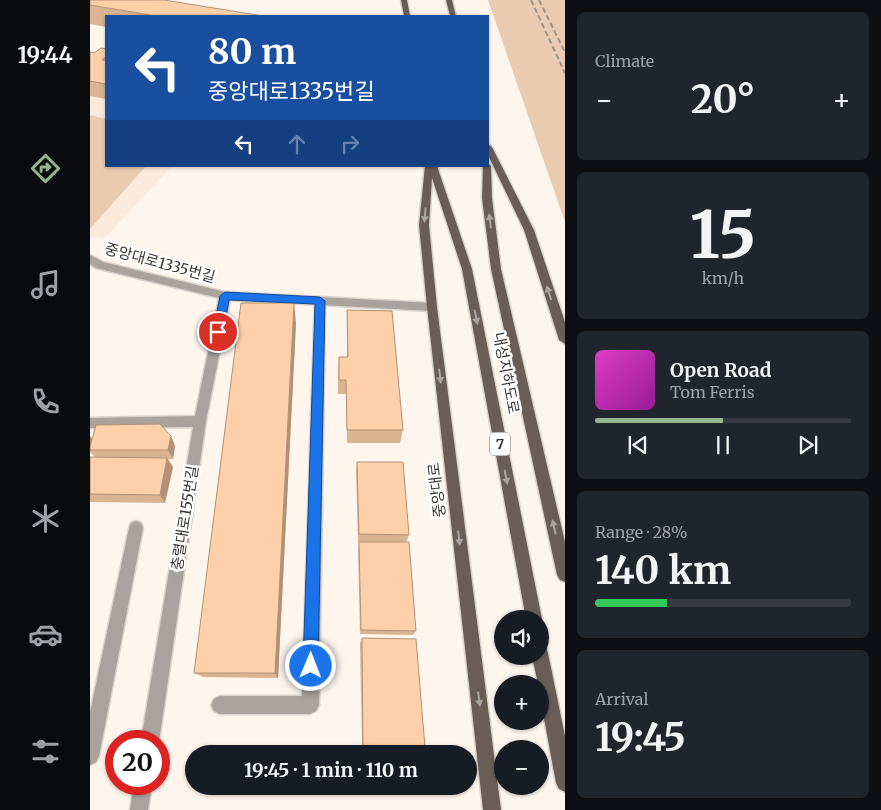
<!DOCTYPE html>
<meta charset="utf-8">
<style>
body{margin:0;font-family:Merriweather,"Noto Sans KR",serif;background:#20242c;color:#f1f3f6;height:100vh;display:flex;flex-direction:column;font-size:19px;white-space:nowrap}
*{box-sizing:border-box;margin:0}
p{font-size:16px;color:#9ea1a6}
.icon{flex:none;width:28px;height:28px;fill:none;stroke:currentColor;stroke-width:2;stroke-linecap:round;stroke-linejoin:round}
.map{position:relative;flex:1;overflow:hidden}
.details{display:flex;flex-direction:column;gap:12px;padding:12px;background:#0d0f14;width:316px}
.details>*{flex:none}
.hud{position:absolute;left:15px;top:15px;width:384px;height:152px;border-radius:0px;box-shadow:0 1px 4px #0004;background:#1a4fa0;color:#fff;overflow:hidden}
.buttons{position:absolute;left:404px;top:610px;display:grid;gap:10px}
.buttons a{display:grid;place-items:center;width:55px;height:55px;border-radius:50%;background:#171b24;box-shadow:0 1px 4px #0004;font-size:25px}
.speed{position:absolute;left:15px;top:730px;display:flex;gap:10px;font-size:25px;font-weight:700;text-align:center}
.speed>*{display:grid;place-content:center;width:65px;height:65px;border-radius:50%;background:#171b24;box-shadow:0 1px 4px #0004;line-height:1}
.speed .limit{border:8px solid #d22;background:#fff;color:#111}
.pin{position:absolute;display:grid;place-items:center;width:42px;height:42px;color:#fff;margin:-21px;border:2px solid #fff;border-radius:50%;box-shadow:0 1px 5px #0007}
.me{position:absolute;width:55px;margin:-28px;rotate:1deg;stroke-linejoin:round;filter:drop-shadow(0 0 4px #0008)}
.turn{display:flex;align-items:center;gap:18px;height:105px;padding:0 20px;font-size:22px}
.turn .icon{width:65px;height:65px;stroke-width:2.5}
.turn b{display:block;font-size:35px;line-height:42px}
.lanes{display:flex;align-items:center;height:48px;padding:0 20px;background:#0003;justify-content:center;gap:25px;direction:ltr}
.lanes .off{opacity:.35}
.big{font-size:38px;font-weight:700;line-height:1.1}
.details .tile{flex:1;display:flex;flex-direction:column;justify-content:center;gap:8px;min-width:0;padding:0 18px;border-radius:8px;background:#20242c}
.details .dial{align-items:center;gap:0}
.dial b{font-size:65px;line-height:1}
.song{display:flex;align-items:center;gap:15px}
.cover{width:60px;height:60px;border-radius:8px;background:linear-gradient(135deg,hsl(310 70% 55%),hsl(300 70% 35%))}
.played{height:5px;border-radius:2px;background:linear-gradient(90deg,#93b589 50%,#363941 50%)}
.keys{display:flex;justify-content:space-around;direction:ltr}
.heat{display:flex;justify-content:space-between;align-items:center;font-size:28px;direction:ltr}
.charge{height:8px;border-radius:4px;background:linear-gradient(90deg,#34c759 28%,#363941 0)}
.trip{position:absolute;left:95px;top:745px;width:292px;height:50px;border-radius:25px;background:#171b24;box-shadow:0 1px 4px #0004;font-weight:700;line-height:50px;text-align:center}
main{display:flex;flex:1;min-height:0}
.tabs{display:flex;flex-direction:column;width:90px;justify-content:space-around;align-items:center;background:#090b0e;color:#9ea1a6}
.tabs .icon{width:35px;height:35px}
.tabs .on{color:#93b589}
.tabs b{font-size:22px;color:#f1f3f6}
.map>svg:first-child{display:block}
.built{fill:#fcebdc}
.green{fill:#e9cbb1}
.lines{fill:none;stroke-linecap:round;stroke-linejoin:round}
.service-casing{stroke:#dbd3cb;stroke-width:3}
.minor-casing{stroke:#dbd3cb;stroke-width:3}
.primary-casing{stroke:#dbd3cb;stroke-width:3}
.service{fill:#a9a29d;fill-rule:evenodd}
.minor{fill:#a9a29d;fill-rule:evenodd}
.primary{fill:#695d55;fill-rule:evenodd}
.rail{stroke:#9a928c;stroke-width:2;stroke-dasharray:5.5 3;stroke-linecap:butt}
.wall{fill:#dab391}
.shaded-wall{fill:#b19276}
.building{fill:#fdd0a9;stroke:#b19276}
.oneway{fill:#aca6a2}
.route{fill:#1a73e8;stroke:#114b97}
.labels{text-anchor:middle;stroke-width:5;stroke-linejoin:round;paint-order:stroke}
.shield{fill:#fff;stroke:#76726f;stroke-width:1}
.shield-label{font-size:14px;font-weight:bold;fill:#3c3631}
.street-label{font-size:15px;fill:#3c3631;stroke:#fff}
</style>
<main>
<nav class="tabs">
<b>19:44</b>
<svg class="icon on" aria-label="directions" viewBox="0 0 24 24"><path d="M12 3l9 9-9 9-9-9zM9 14v-3h6M13 9l2 2-2 2"/></svg>
<svg class="icon" aria-label="music" viewBox="0 0 24 24"><path d="M9 18V5l10-2v13"/><circle cx="6" cy="18" r="3"/><circle cx="16" cy="16" r="3"/></svg>
<svg class="icon" aria-label="phone" viewBox="0 0 24 24"><path d="M5 4h4l2 5-3 2q2 4 5 5l2-3 5 2v4C11 20 4 13 5 4z"/></svg>
<svg class="icon" aria-label="climate" viewBox="0 0 24 24"><path d="M12 3v18M4 7l16 10M4 17L20 7"/></svg>
<svg class="icon" aria-label="car" viewBox="0 0 24 24"><path d="M5 17H2v-5l4-1 3-4h7l3 4 3 1v5h-3M9 17h6M6 11h13"/><circle cx="7" cy="17" r="2"/><circle cx="17" cy="17" r="2"/></svg>
<svg class="icon" aria-label="filters" viewBox="0 0 24 24"><path d="M4 7h16M4 17h16"/><circle cx="9" cy="7" r="2"/><circle cx="15" cy="17" r="2"/></svg>
</nav>
<div class="map">
<svg width="475" height="810" viewBox="0 0 475 810">
<rect width="100%" height="100%" fill="#fef5ed"/>
<path class="built" d="M0,52L16,55V166H82L14,239L0,237Z"/>
<path class="green" d="M398,0H475V222Z
M0,115L16,119V166H56L0,229Z"/>
<g class="lines">
<g class="service-casing">
<path id="service" d="M230,297L235,301L229,705L226,711L220,714H130L124,711L121,705L124,699L130,696H212L225,301Z
M46,521L51,523L53,528L9,756L6,762L0,765V713L39,528L41,523Z"/>
</g>
<g class="minor-casing">
<path id="minor" d="M0,255L13,262L135,292L342,303L347,307L342,311L140,300L116,421L69,741H51L103,427L0,428V418L105,416L129,298L6,268L0,264Z
M44,784H62L58,810H40Z"/>
</g>
<g class="primary-casing">
<path id="primary" d="M311,0H317L320,16H314Z
M356,0H362L366,16H360Z
M398,144L402,147L444,230L475,322V344L469,340L434,230L398,155Z
M398,163L401,166L402,198L411,269L475,542V582L470,580L467,575L401,269L392,198L393,166H398Z
M335,166H347L382,269L452,619L450,624V619H436L372,269L342,178L339,225L347,307L411,810H393L337,307L329,225Z
M450,645L456,647L458,653L475,736V792L469,789L466,783L450,697V684H448L442,656H450Z"/>
</g>
<use href="#service" class="service"/>
<use href="#minor" class="minor"/>
<use href="#primary" class="primary"/>
<path class="rail" d="M441,0L475,73
M449,0L475,52"/>
</g>
<path class="wall" d="M0,0L173,16H16V27L0,24Z
M16,49V99L0,96V52L4,53Z
M257,310L313,430L310,443H257L256,394H248V371L249,357H257Z
M206,323L188,678L113,677L104,673Z
M0,436L2,439L85,446L83,459H78L83,467L75,503L0,502V457H5L0,452Z
M267,462L319,535L316,542L326,631L323,635L270,634L268,549L269,542H268L266,471Z
M272,638L335,747L272,746L270,643Z"/>
<path class="shaded-wall" d="M204,303L206,323L188,678L185,673Z
M0,436L3,440L0,450Z
M81,436L85,446L83,459L78,450Z
M77,458L83,467L75,503L70,495Z"/>
<path class="building" d="M0,0H74L173,16H66L0,5Z
M11,48L16,49V57L12,60L16,61V84L0,81V52L4,53Z
M151,303H204L185,673H104Z
M257,310L302,311L313,430H257L256,380H249V357H258Z
M70,424L81,436L78,450H0V447L6,425Z
M0,457L77,458L70,495L0,494Z
M267,462H313L319,535L269,534Z
M269,542H319L326,631L271,630Z
M272,638L326,639L335,747L273,746Z"/>
<defs><path id="oneway-solid" d="M-6-.8H1V-3.2L6.5 0L1 3.2V.8H-6Z" transform="scale(1.25)"/></defs>
<g class="oneway">
<use href="#oneway-solid" transform="translate(335 215) rotate(95)"/>
<use href="#oneway-solid" transform="translate(400 221) rotate(-97)"/>
<use href="#oneway-solid" transform="translate(459 293) rotate(-108)"/>
<use href="#oneway-solid" transform="translate(386 317) rotate(79)"/>
<use href="#oneway-solid" transform="translate(350 376) rotate(83)"/>
<use href="#oneway-solid" transform="translate(416 477) rotate(79)"/>
<use href="#oneway-solid" transform="translate(464 527) rotate(-103)"/>
<use href="#oneway-solid" transform="translate(369 538) rotate(83)"/>
<use href="#oneway-solid" transform="translate(389 699) rotate(83)"/>
</g>
<path class="route" d="M135,292L230,297L235,301L228,666L226,672L221,674L215,672L213,666L225,304L139,300L133,332L128,336L123,332L130,296Z"/>
<g class="labels">
<rect class="shield" x="400" y="432.5" width="20" height="23" rx="4"/>
<g class="shield-label">
<text x="410" y="449">7</text>
</g>
<g class="street-label">
<text transform="translate(70 263) rotate(15)" y="5">중앙대로1335번길</text>
<text transform="translate(416 373) rotate(79)" y="5">내성지하도로</text>
<text transform="translate(347 490) rotate(-97)" y="5">중앙대로</text>
<text transform="translate(95 518) rotate(-81)" y="5">충렬대로155번길</text>
</g>
</g>
</svg>
<div class="buttons">
<a><svg class="icon" aria-label="sound" viewBox="0 0 24 24"><path d="M4 9h4l5-4v14l-5-4H4zM17 9q2 3 0 6"/></svg></a>
<a>+</a>
<a>−</a>
</div>
<div class="speed"><div class="limit">20</div></div>
<div class="pin" style="left:128px;top:332px;background:#d93025"><svg class="icon" aria-label="arrive" viewBox="0 0 24 24"><path d="M6 21V4h12l-3 4 3 4H6"/></svg></div>
<svg class="me" style="left:221px;top:666px" viewBox="-20 -20 40 40"><circle r="17" fill="#1a73e8" stroke="#fff" stroke-width="3"/><path d="M0-11L8 9 0 5-8 9z" fill="#fff"/></svg>
<div class="trip">19:45 · 1 min · 110 m</div>
<div class="hud">
<div class="turn"><svg class="icon" aria-label="left" viewBox="0 0 24 24"><path d="M17 20v-9H6M10 6l-5 5 5 5"/></svg><div><b>80 m</b>중앙대로1335번길</div></div>
<div class="lanes"><svg class="icon" aria-label="left" viewBox="0 0 24 24"><path d="M17 20v-9H6M10 6l-5 5 5 5"/></svg><svg class="icon off" aria-label="ahead" viewBox="0 0 24 24"><path d="M12 20V5M6 11l6-6 6 6"/></svg><svg class="icon off" aria-label="right" viewBox="0 0 24 24"><path d="M7 20v-9h11M14 6l5 5-5 5"/></svg></div>
</div>
</div>
<section class="details">
<div class="tile"><p>Climate</p>
<div class="heat"><a>−</a><b class="big">20°</b><a>+</a></div>
</div>
<div class="tile dial"><b>15</b><p>km/h</p></div>
<div class="tile">
<div class="song"><i class="cover"></i><div><b>Open Road</b><p>Tom Ferris</p></div></div>
<div class="played"></div>
<div class="keys"><svg class="icon" aria-label="previous" viewBox="0 0 24 24"><path d="M18 5L8 12l10 7zM5 5v14"/></svg><svg class="icon" aria-label="pause" viewBox="0 0 24 24"><path d="M8 5v14M16 5v14"/></svg><svg class="icon" aria-label="next" viewBox="0 0 24 24"><path d="M6 5l10 7-10 7zM19 5v14"/></svg></div>
</div>
<div class="tile"><p>Range · 28%</p><b class="big">140 km</b><div class="charge"></div></div>
<div class="tile"><p>Arrival</p><b class="big">19:45</b></div>
</section>
</main>
